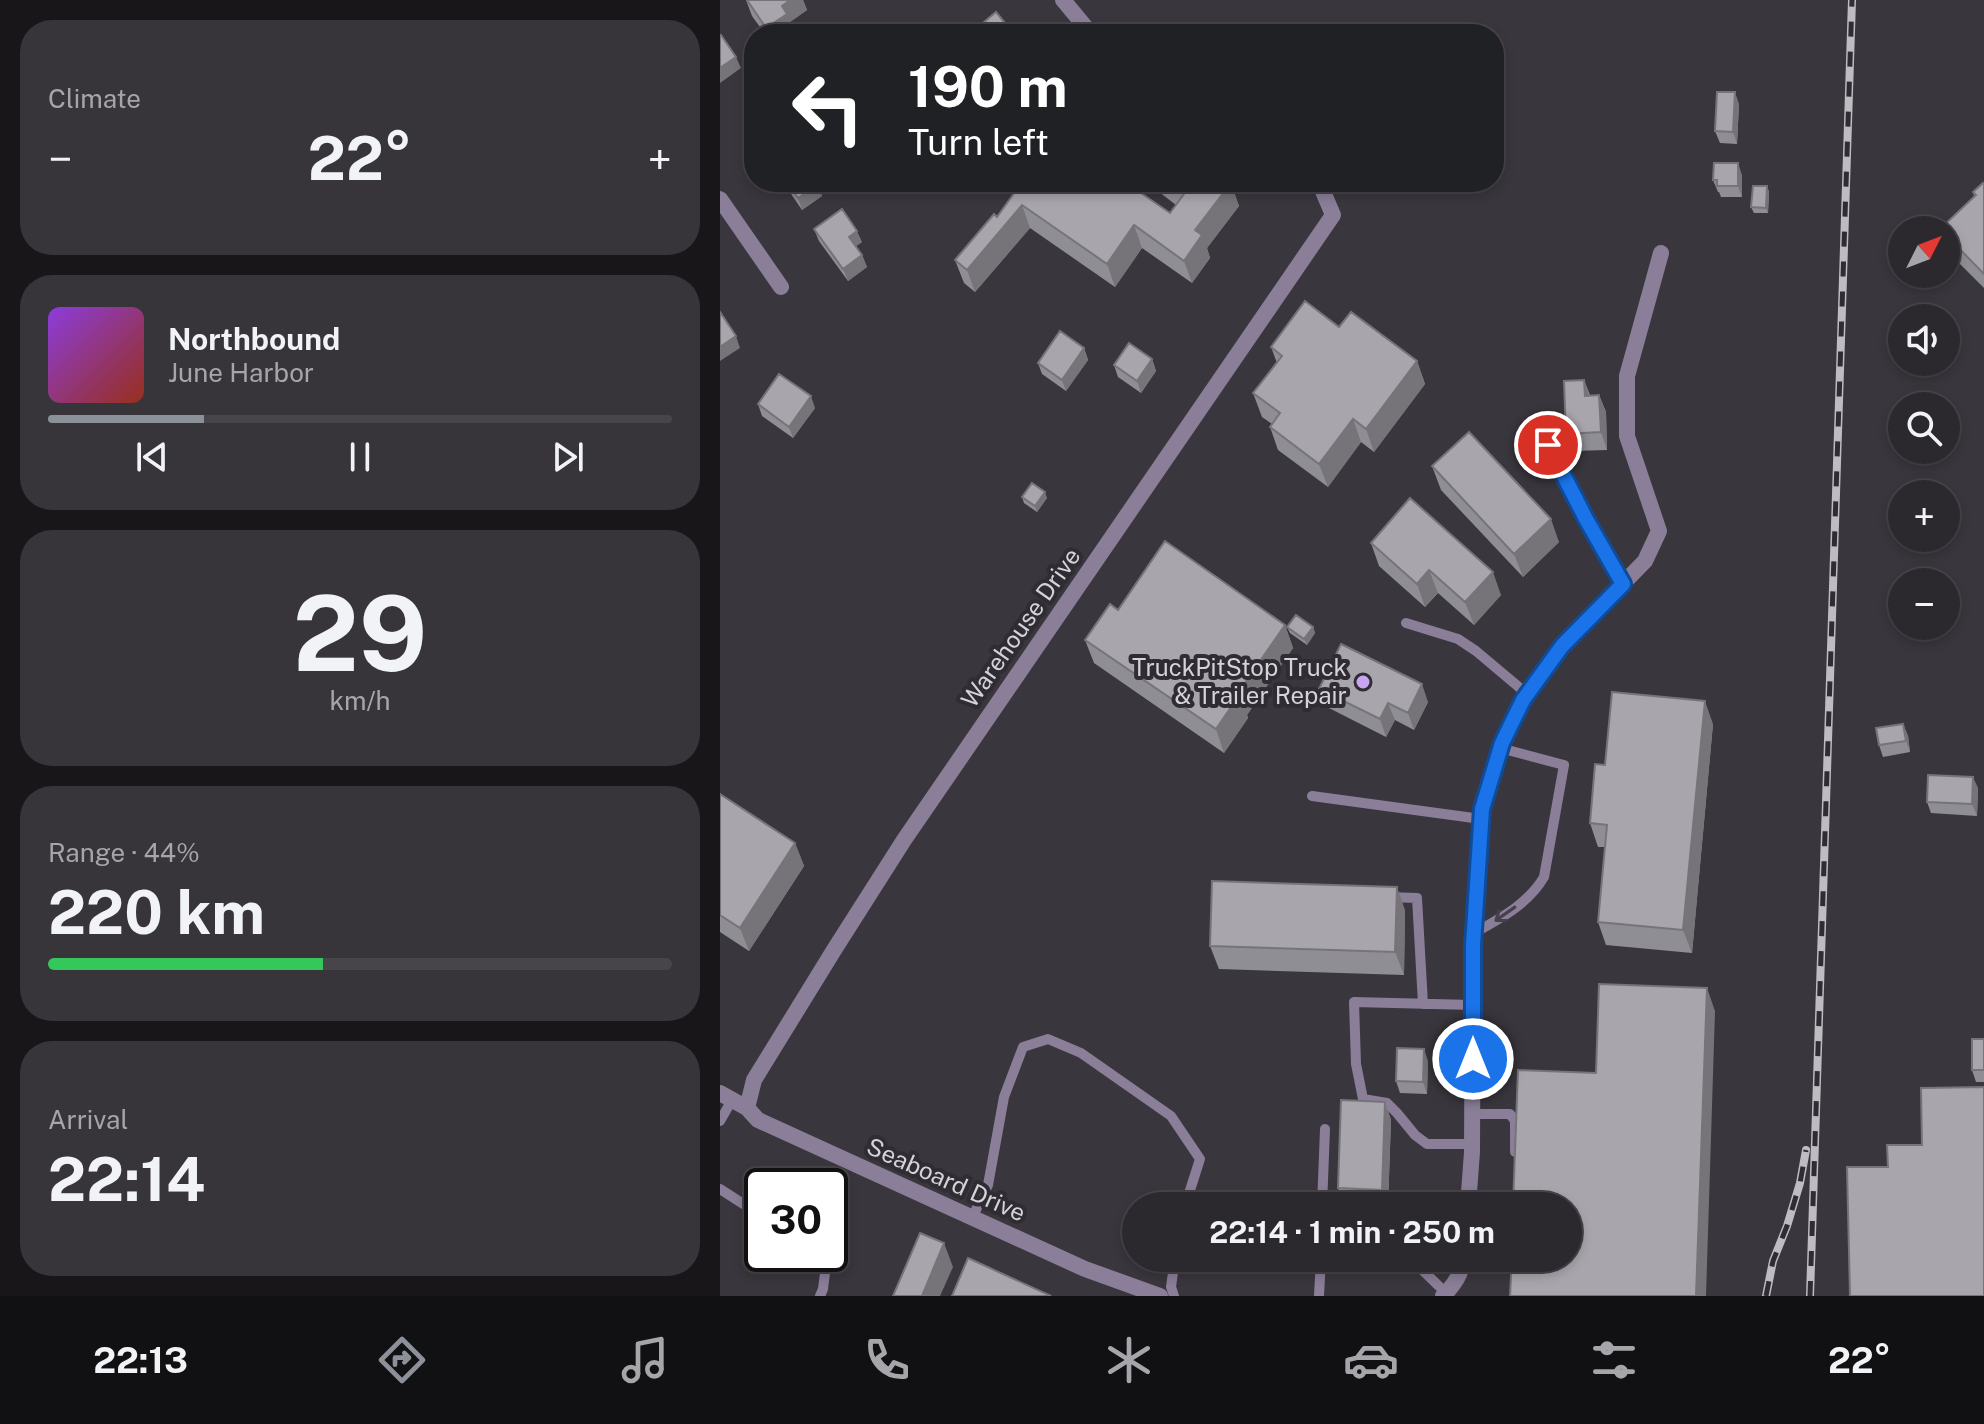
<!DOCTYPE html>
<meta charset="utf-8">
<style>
body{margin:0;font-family:"Public Sans",sans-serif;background:#37343a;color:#f1f3f6;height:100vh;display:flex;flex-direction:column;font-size:30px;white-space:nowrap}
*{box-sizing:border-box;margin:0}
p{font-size:26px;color:#a6a6aa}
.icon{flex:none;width:44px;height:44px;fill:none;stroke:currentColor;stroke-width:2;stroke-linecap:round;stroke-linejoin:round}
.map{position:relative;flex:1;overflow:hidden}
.sheet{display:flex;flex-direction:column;gap:20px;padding:20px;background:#181619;width:720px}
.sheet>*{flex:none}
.banner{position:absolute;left:24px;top:24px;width:760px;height:168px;border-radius:32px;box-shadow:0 4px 12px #0003,0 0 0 2px #47444a;background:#202124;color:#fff;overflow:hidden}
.needle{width:52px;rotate:48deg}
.buttons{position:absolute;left:1168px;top:216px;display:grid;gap:16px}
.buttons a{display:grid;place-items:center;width:72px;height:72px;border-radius:50%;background:#2b282e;box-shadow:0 4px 12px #0003,0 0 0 2px #47444a;font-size:40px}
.speed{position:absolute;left:24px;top:1168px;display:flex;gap:16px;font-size:40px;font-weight:700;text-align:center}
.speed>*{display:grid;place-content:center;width:104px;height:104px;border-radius:50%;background:#2b282e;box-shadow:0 4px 12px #0003,0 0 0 2px #47444a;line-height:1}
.speed .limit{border:4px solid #111;border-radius:12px;background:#fff;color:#111}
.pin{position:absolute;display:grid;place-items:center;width:68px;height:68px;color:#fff;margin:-34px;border:4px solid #fff;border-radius:50%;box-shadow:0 2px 8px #0007}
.me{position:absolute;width:88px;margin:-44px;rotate:0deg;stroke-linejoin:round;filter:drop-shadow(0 0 6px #0008)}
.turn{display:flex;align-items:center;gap:28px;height:168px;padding:0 32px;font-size:36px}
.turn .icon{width:104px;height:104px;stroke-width:2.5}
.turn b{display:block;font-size:56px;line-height:68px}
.big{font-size:60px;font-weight:700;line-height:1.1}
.sheet .card{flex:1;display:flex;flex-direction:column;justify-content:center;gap:12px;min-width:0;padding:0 28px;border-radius:32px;background:#37343a}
.sheet .dial{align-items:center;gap:0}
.dial b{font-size:104px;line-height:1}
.song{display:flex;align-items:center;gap:24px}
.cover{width:96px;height:96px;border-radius:12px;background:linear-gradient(135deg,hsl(270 70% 55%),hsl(10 70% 35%))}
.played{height:8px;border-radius:4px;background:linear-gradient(90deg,#8c9099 25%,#47444a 25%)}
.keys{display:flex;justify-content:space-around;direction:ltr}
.heat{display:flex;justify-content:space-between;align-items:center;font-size:44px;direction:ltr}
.charge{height:12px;border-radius:6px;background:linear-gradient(90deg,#34c759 44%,#47444a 0)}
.trip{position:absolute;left:402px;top:1192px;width:460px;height:80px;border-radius:40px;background:#2b282e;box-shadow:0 4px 12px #0003,0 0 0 2px #47444a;font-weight:700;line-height:80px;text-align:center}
.tab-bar{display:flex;height:128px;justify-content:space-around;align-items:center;background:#111012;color:#a6a6aa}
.tab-bar .icon{width:56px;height:56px}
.tab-bar .on{color:#8c9099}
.tab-bar b{font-size:36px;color:#f1f3f6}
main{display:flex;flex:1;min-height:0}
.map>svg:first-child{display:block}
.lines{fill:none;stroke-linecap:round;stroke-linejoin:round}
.lane{stroke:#8a7e98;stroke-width:10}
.street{stroke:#8a7e98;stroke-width:16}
.rail-casing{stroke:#bebcc0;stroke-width:8}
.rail{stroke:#2f2c33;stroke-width:5;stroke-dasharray:15;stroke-linecap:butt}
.wall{fill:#908e95}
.shaded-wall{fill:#767479}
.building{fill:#a8a5ad;stroke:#767479;stroke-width:2}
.oneway{stroke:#46404c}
.route-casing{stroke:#114b97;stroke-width:20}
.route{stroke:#1a73e8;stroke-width:14}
.poi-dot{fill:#c8a6ef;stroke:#2f2c33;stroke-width:3}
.labels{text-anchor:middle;stroke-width:8;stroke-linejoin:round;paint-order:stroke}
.street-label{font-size:24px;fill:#d5d3d7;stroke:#2f2c33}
.poi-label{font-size:24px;fill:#d5d3d7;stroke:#2f2c33;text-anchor:end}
</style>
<main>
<section class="sheet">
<div class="card"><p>Climate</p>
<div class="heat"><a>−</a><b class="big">22°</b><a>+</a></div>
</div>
<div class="card">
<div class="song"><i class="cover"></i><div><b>Northbound</b><p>June Harbor</p></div></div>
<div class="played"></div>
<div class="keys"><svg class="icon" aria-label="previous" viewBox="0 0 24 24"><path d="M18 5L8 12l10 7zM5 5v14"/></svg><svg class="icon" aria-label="pause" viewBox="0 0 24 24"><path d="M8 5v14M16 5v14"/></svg><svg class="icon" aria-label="next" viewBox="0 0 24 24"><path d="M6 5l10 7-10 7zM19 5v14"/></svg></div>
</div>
<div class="card dial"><b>29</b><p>km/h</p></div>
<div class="card"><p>Range · 44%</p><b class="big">220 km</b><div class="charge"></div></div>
<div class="card"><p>Arrival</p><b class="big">22:14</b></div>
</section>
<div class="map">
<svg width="1264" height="1296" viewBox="0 0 1264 1296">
<rect width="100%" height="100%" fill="#39363d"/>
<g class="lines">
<path class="lane" d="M828,445L866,519L903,584
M686,623L738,639L756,651L807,694
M592,796L761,819
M669,897L697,898L703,1004
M754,933C781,918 808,904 824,877L844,765L780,748
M753,1114H790L795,1121V1152
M0,1121L12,1100
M753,1144H707L695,1135L677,1113L667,1103L643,1099L636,1064L634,1002L753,1005
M0,1189L42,1216
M602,1206L605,1129
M252,1218L268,1185L284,1097L303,1047L328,1039L361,1053L451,1116L480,1159L465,1206
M97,1254L106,1265L103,1289L100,1296
M690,1258L726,1293
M454,1296L451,1287L455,1258
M599,1296L601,1258"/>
<path class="street" d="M343,0L368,30
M0,199L61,287
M0,1093L27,1108L38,1120L365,1269L440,1296
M27,1108L34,1080L114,950L184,840L613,215L599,182
M748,1206L752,1152L753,945L762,809L782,743L803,700L842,646L925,561L939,531L907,436V376L941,253
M723,1296C734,1285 742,1274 743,1258"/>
<g class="rail-casing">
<path id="rail" d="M1046,1296L1053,1261L1067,1226L1080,1183L1086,1150
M1090,1296L1132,0"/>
</g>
<use href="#rail" class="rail"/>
</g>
<path class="wall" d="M26,0H83L87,10L70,22L74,31L69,34H45L32,16Z
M1019,104L1017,144L1000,143L995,131Z
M1022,175V197H1001L999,192H998L993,180Z
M63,182H96L102,196L82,210Z
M302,182L450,213L456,205L426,182H510L519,206L487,248L490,258L472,283L422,248L395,287L310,228L255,292L244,283L235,260L277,217Z
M1264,184V288L1229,253L1226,245V230L1254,196L1253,192Z
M1047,186L1049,192L1048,213H1034L1031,207Z
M94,229L142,242L136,246L142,255L147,267L128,281L99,241Z
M619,327L697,361L705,384L654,452L641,442L608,487L558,450L550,427L552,424L542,417L533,393L557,363L551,347Z
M364,348L368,360L346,391L322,374L318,363Z
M432,359L436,371L421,393L398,377L394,365Z
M864,380L870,395H879L886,412L887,450L853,451L846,434Z
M38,404L95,408L73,438L42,416Z
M712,466L839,542L803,577L721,490Z
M302,497L327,498L317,512L304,503Z
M651,543L781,595L754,625L718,593L705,607L659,566Z
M398,610L565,625L573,648L527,715L528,718L504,753L374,663L365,640Z
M567,627H593L595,633L587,645L570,633Z
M599,689L708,702L694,730L675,720L666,737L605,706Z
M993,724L972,953L886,945L878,922L885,847H878L870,823L885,765Z
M1183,724L1188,736L1190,752L1163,757L1159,745Z
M1258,788L1257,816L1211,813L1207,802Z
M0,794L75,843L84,866L29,951L0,932Z
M685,910L684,975L499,969L490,946Z
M1264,1039V1082H1256L1252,1070Z
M708,1061L707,1094L680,1093L676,1081Z
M665,1102L671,1120L668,1206H624L618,1188Z"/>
<path class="shaded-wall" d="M70,0H83L87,10L70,22L74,31L69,34H48L46,28L62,6Z
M16,57L21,68L0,83V68Z
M1015,92L1019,104L1017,144L1013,132Z
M1018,163L1022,175V197L1018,186Z
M511,183L519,206L487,248L490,258L472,283L464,261L475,230Z
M98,184L102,196L82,210L78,198Z
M1047,186L1049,192L1048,213L1046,208Z
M302,205L310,228L255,292L247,270Z
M414,225L422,248L395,287L387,264Z
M137,231L142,242L133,248L129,237Z
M142,255L147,267L128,281L123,269Z
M16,336L20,348L0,361V347Z
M364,348L368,360L346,391L342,380Z
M432,359L436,371L421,393L417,381Z
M697,361L705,384L654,452L646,429Z
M864,380L870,398L865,396Z
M879,395L886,412L887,450L881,432Z
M91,396L95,408L73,438L69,427Z
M633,419L641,442L608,487L599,464Z
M325,492L327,498L317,512L315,506Z
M831,519L839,542L803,577L794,554Z
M709,570L718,593L705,607L697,584Z
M773,572L781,595L754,625L745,602Z
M565,625L573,648L527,715L528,718L504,753L496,729L518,693Z
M593,627L595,633L587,645L584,639Z
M702,684L708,702L694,730L688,713Z
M985,701L993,724L972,953L963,930Z
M668,703L675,720L666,737L660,719Z
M1183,724L1188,736L1190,752L1186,741Z
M1253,777L1258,788L1257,816L1252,804Z
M75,843L84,866L29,951L20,928Z
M677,887L685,910L684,975L675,952Z
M987,988L995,1011L986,1296H976Z
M704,1049L708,1061L707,1094L703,1082Z
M665,1102L671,1120L668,1206L662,1190Z
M224,1243L233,1267L220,1296H202Z"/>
<path class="building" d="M27,0H70L62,6L67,14L46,28Z
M276,12L294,34H264L258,27Z
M1,35L16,57L0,68V36Z
M997,92H1015L1013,132L995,131Z
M994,163H1018V186H997V180H993Z
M67,182H96L98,184L78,198Z
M302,182H405L450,213L464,194L448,182L511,183L475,230L482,235L464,261L414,225L387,264L302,205L247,270L235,260L274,214L277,217Z
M1263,183L1264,184V274L1226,235V230L1220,229L1256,195L1253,192Z
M1033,186H1047L1046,208L1031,207Z
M122,209L137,231L129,237L142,255L123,269L94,229Z
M585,301L619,327L631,312L697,361L646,429L633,419L599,464L550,427L560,413L533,393L562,356L551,347Z
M0,312L16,336L0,347Z
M340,331L364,348L342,380L318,363Z
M409,343L432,359L417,381L394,365Z
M59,374L91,396L69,427L38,404Z
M864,380L865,396L879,395L881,432L846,434L844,381Z
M749,432L831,519L794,554L712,466Z
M312,483L325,492L315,506L302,497Z
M690,498L773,572L745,602L709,570L697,584L651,543Z
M445,541L565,625L518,693L520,694L496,729L365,640L390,604L398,610Z
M576,615L593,627L584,639L567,627Z
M621,644L702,684L688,713L668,703L660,719L599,689Z
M892,692L985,701L963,930L878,922L887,825L870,823L875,764L885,765Z
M1183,724L1186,741L1159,745L1156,728Z
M1208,775L1253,777L1252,804L1207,802Z
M0,794L75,843L20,928L0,915Z
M492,881L677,887L675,952L490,946Z
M879,984L987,988L976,1296H790L792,1258H848V1206H793L798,1070L876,1073Z
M1252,1039H1264V1070H1252Z
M677,1048L704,1049L703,1082L676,1081Z
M1264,1087V1296H1130L1127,1167H1168L1167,1145H1202L1201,1088Z
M621,1100L665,1102L662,1190L618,1188Z
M200,1233L224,1243L202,1296H173Z
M248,1258L331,1296H232Z"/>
<defs><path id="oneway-shaft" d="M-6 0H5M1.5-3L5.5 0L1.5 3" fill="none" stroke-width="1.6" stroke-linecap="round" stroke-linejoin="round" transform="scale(2)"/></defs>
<use class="oneway" href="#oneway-shaft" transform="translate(785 914) rotate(145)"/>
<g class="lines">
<g class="route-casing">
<path id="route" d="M753,1059V945L762,809L782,743L803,700L842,646L903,584L866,519L828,445"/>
</g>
<use href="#route" class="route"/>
</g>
<circle class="poi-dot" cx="643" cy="682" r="8"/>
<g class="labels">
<g class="street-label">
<text transform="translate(301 628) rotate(-55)" y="8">Warehouse Drive</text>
<text transform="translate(226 1180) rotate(24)" y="8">Seaboard Drive</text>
</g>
<g class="poi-label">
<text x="627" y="676">TruckPitStop Truck<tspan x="627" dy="28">&amp; Trailer Repair</tspan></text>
</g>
</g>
</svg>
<div class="buttons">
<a><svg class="needle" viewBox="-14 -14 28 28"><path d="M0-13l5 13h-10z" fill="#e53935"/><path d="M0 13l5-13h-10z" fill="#a6a6aa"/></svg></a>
<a><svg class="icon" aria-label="sound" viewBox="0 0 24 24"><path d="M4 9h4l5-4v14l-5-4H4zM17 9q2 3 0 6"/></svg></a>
<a><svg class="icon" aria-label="search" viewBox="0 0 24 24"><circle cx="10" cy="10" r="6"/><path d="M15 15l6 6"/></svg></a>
<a>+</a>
<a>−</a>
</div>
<div class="speed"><div class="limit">30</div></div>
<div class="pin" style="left:828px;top:445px;background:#d93025"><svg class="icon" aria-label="arrive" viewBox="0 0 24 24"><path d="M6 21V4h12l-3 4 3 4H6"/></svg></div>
<svg class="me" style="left:753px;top:1059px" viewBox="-20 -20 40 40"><circle r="17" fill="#1a73e8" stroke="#fff" stroke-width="3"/><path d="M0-11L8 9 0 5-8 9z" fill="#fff"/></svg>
<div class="trip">22:14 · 1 min · 250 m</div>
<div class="banner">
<div class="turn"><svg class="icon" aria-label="left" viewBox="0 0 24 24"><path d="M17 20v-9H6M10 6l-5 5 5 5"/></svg><div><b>190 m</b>Turn left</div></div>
</div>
</div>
</main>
<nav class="tab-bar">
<b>22:13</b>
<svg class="icon on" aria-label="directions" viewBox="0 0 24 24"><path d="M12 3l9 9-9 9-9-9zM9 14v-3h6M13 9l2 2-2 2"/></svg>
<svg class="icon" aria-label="music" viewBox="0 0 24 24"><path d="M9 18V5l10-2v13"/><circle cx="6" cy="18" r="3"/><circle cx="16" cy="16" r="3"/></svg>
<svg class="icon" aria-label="phone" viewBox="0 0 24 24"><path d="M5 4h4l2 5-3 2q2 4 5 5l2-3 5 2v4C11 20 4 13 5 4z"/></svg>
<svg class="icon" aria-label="climate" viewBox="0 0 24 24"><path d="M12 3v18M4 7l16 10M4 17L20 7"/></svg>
<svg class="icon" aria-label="car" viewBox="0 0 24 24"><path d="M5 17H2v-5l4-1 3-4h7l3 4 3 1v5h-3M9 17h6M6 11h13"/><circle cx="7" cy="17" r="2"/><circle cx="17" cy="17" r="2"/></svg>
<svg class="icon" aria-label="filters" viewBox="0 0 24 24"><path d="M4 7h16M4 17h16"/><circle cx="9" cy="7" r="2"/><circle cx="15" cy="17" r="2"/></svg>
<b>22°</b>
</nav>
